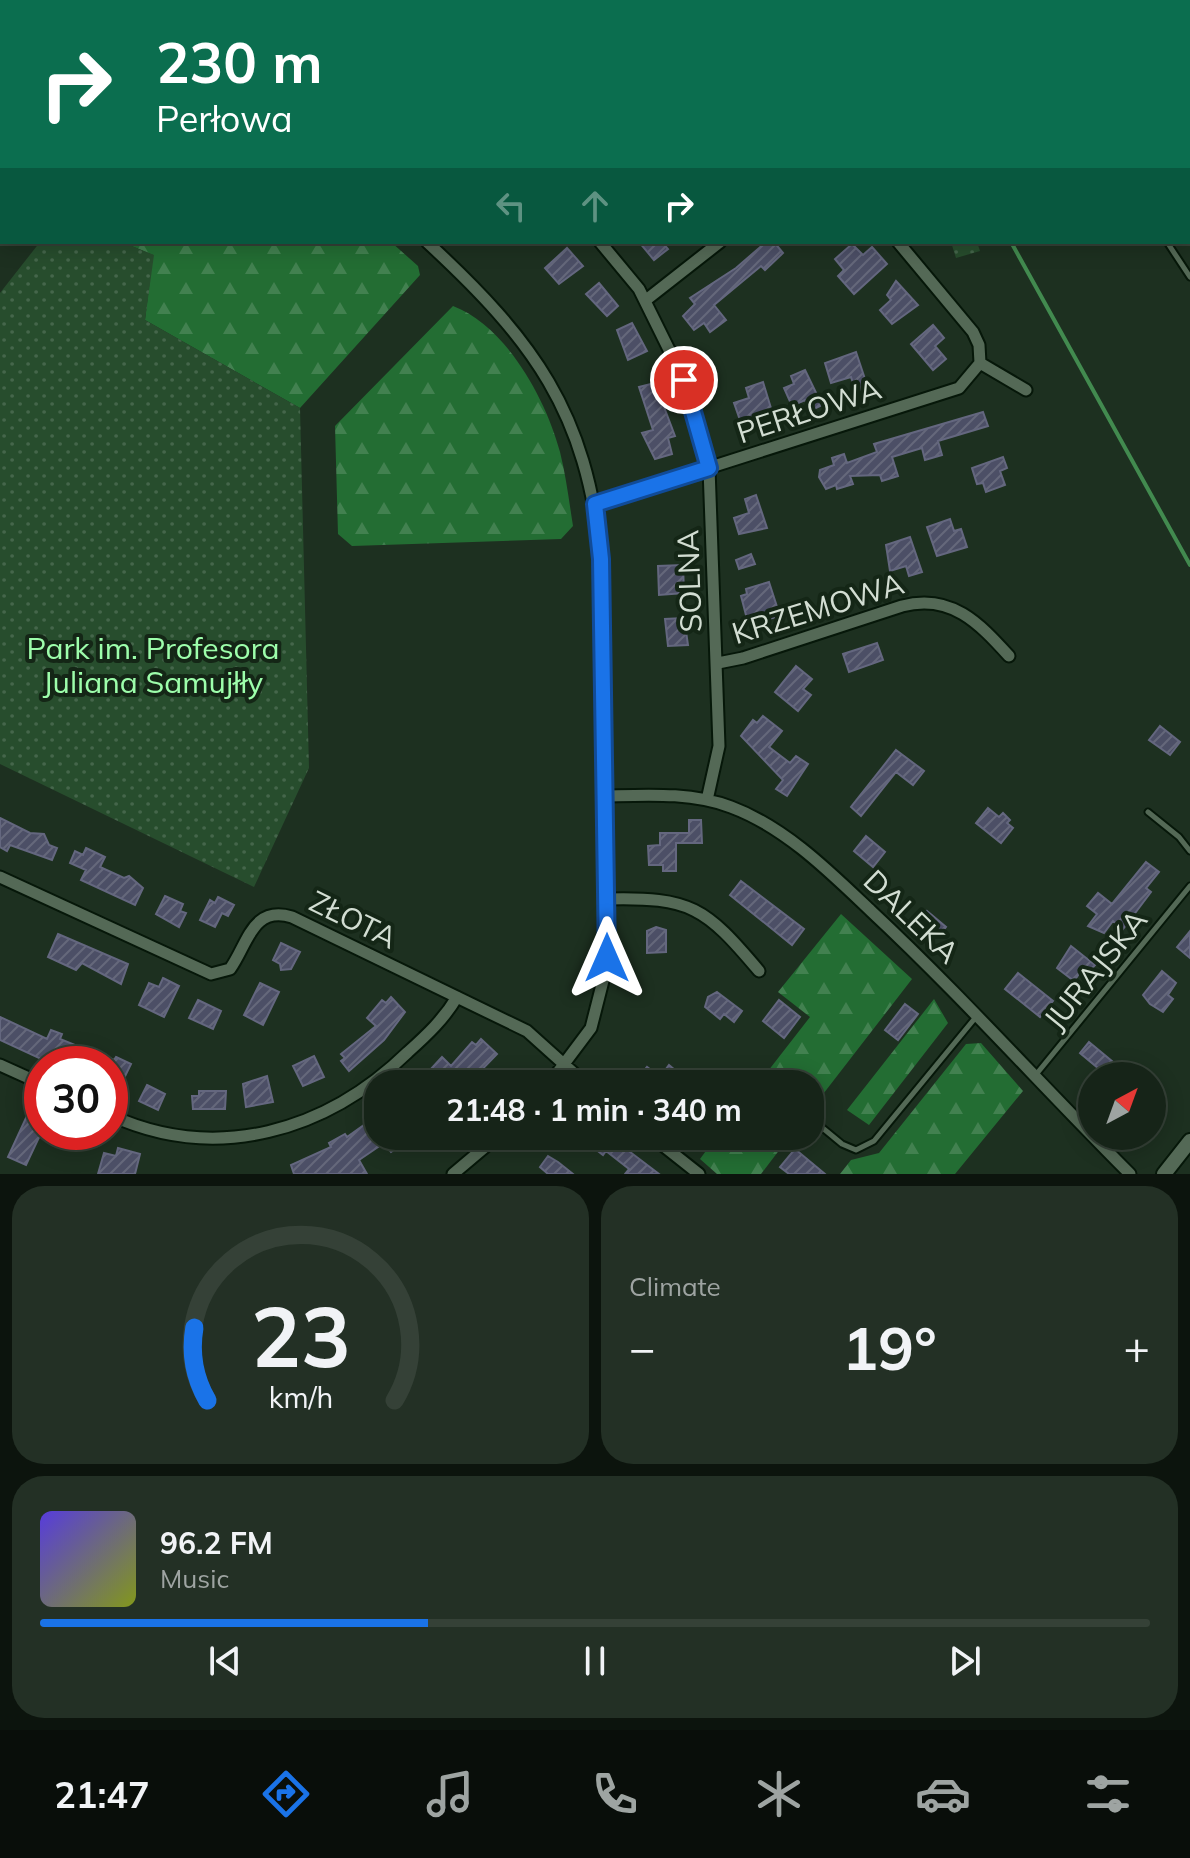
<!DOCTYPE html>
<meta charset="utf-8">
<style>
body{margin:0;font-family:Mulish,sans-serif;background:#233025;color:#f1f3f6;height:100vh;display:flex;flex-direction:column;font-size:30px;white-space:nowrap}
*{box-sizing:border-box;margin:0}
p{font-size:26px;color:#9ea4a2}
.icon{flex:none;width:44px;height:44px;fill:none;stroke:currentColor;stroke-width:2;stroke-linecap:round;stroke-linejoin:round}
.map{position:relative;height:1174px;overflow:hidden}
.drawer{display:flex;flex-direction:column;gap:12px;padding:12px;background:#0c140d;flex:1}
.drawer>*{flex:none}
.guide{position:absolute;left:0px;top:0px;width:1190px;height:244px;box-shadow:0 4px 20px #0003,0 0 0 2px #354137;background:#0b6e4f;color:#fff;overflow:hidden}
.needle{width:52px;rotate:41deg}
.buttons{position:absolute;left:1078px;top:1062px;display:grid;gap:16px}
.buttons a{display:grid;place-items:center;width:88px;height:88px;border-radius:50%;background:#162418;box-shadow:0 4px 20px #0003,0 0 0 2px #354137;font-size:40px}
.speed{position:absolute;left:24px;top:1046px;display:flex;gap:16px;font-size:40px;font-weight:700;text-align:center}
.speed>*{display:grid;place-content:center;width:104px;height:104px;border-radius:50%;background:#162418;box-shadow:0 4px 20px #0003,0 0 0 2px #354137;line-height:1}
.speed .limit{border:12px solid #d22;background:#fff;color:#111}
.pin{position:absolute;display:grid;place-items:center;width:68px;height:68px;color:#fff;margin:-34px;border:4px solid #fff;border-radius:50%;box-shadow:0 2px 8px #0007}
.me{position:absolute;width:88px;margin:-44px;rotate:0deg;stroke-linejoin:round;filter:drop-shadow(0 0 6px #0008)}
.turn{display:flex;align-items:center;gap:28px;height:168px;padding:0 24px;font-size:36px}
.turn .icon{width:104px;height:104px;stroke-width:2.5}
.turn b{display:block;font-size:56px;line-height:68px}
.lanes{display:flex;align-items:center;height:76px;padding:0 24px;background:#0003;justify-content:center;gap:40px;direction:ltr}
.lanes .off{opacity:.35}
.big{font-size:60px;font-weight:700;line-height:1.1}
.drawer .tile{flex:1;display:flex;flex-direction:column;justify-content:center;gap:12px;min-width:0;padding:0 28px;border-radius:32px;background:#233025}
.drawer .dial{align-items:center;gap:0}
.dial svg{height:208px;overflow:visible;fill:none;stroke:#354137;stroke-width:7;stroke-linecap:round;text-anchor:middle}
.dial text{fill:#f1f3f6;stroke:none}
.song{display:flex;align-items:center;gap:24px}
.cover{width:96px;height:96px;border-radius:12px;background:linear-gradient(135deg,hsl(250 70% 55%),hsl(70 70% 35%))}
.played{height:8px;border-radius:4px;background:linear-gradient(90deg,#1a73e8 35%,#354137 35%)}
.keys{display:flex;justify-content:space-around;direction:ltr}
.heat{display:flex;justify-content:space-between;align-items:center;font-size:44px;direction:ltr}
.drawer .tiles{flex:1;display:grid;gap:12px;grid-template-columns:1fr 1fr}
.tile:last-child{grid-column:span 2}
.trip{position:absolute;left:364px;top:1070px;width:460px;height:80px;border-radius:32px;background:#162418;box-shadow:0 4px 20px #0003,0 0 0 2px #354137;font-weight:700;line-height:80px;text-align:center}
.tabs{display:flex;height:128px;justify-content:space-around;align-items:center;background:#090e0a;color:#9ea4a2}
.tabs .icon{width:56px;height:56px}
.tabs .current{color:#1a73e8}
.tabs b{font-size:36px;color:#f1f3f6}
.map>svg:first-child{display:block}
.grass{fill:#274d2d}
.forest{fill:url(#forest-firs)}
.park{fill:url(#park-dots)}
.lines{fill:none;stroke-linecap:round;stroke-linejoin:round}
.stream{stroke:#428a4f;stroke-width:4}
.building{fill:url(#building-hatch);stroke:#64677f;stroke-width:2}
.service-casing{stroke:#061709;stroke-width:9}
.minor-casing{stroke:#061709;stroke-width:15}
.secondary-casing{stroke:#061709;stroke-width:18}
.service{stroke:#546956;stroke-width:5}
.minor{stroke:#546956;stroke-width:11}
.secondary{stroke:#546956;stroke-width:14}
.route-casing{stroke:#114b97;stroke-width:20}
.route{stroke:#1a73e8;stroke-width:14}
.labels{text-anchor:middle;stroke-width:8;stroke-linejoin:round;paint-order:stroke}
.street-label{font-size:30px;fill:#d2ddd2;stroke:#142616}
.park-label{font-size:30px;fill:#9dfeab;stroke:#142616}
</style>
<div class="map">
<svg width="1190" height="1174" viewBox="0 0 1190 1174">
<defs>
<pattern id="forest-firs" width="22" height="20" patternUnits="userSpaceOnUse" patternTransform="scale(2)"><rect width="22" height="20" fill="#236d33"/><path d="M5 1l3.5 6h-7zM16 11l3.5 6h-7z" fill="#428150"/></pattern>
<pattern id="park-dots" width="8" height="8" patternUnits="userSpaceOnUse" patternTransform="scale(2)"><rect width="8" height="8" fill="#274d2d"/><path d="M2 2h.1M6 6h.1" fill="none" stroke="#45664b" stroke-width="1.8" stroke-linecap="round"/></pattern>
<pattern id="building-hatch" width="6" height="6" patternUnits="userSpaceOnUse" patternTransform="scale(2)"><rect width="6" height="6" fill="#4c4f66"/><path d="M-1 1l2-2M0 6l6-6M5 7l2-2" fill="none" stroke="#65687b"/></pattern>
</defs>
<rect width="100%" height="100%" fill="#1d3020"/>
<path class="grass" d="M0,0L8,2H2V129Z"/>
<path class="forest" d="M122,242H391L418,266L420,275L300,408L145,320L153,255Z
M453,306C506,326 546,399 560,452C566,476 569,501 573,526L561,539L352,546L338,534L335,426Z
M841,914L912,979L810,1111V1084H758L810,1017L778,992Z
M934,999L948,1023L869,1125L847,1110Z
M981,1043L1023,1091L955,1174H840L851,1160L879,1153L966,1044Z
M717,1136H790L761,1174H717L700,1159Z"/>
<path class="park" d="M40,242H122L154,255L145,320L300,408L309,768L254,887L0,764V293Z
M951,242H977L980,251L956,258Z"/>
<g class="lines">
<path class="stream" d="M773,0L776,2
M1011,242L1190,565"/>
</g>
<path class="building" d="M639,242H662L668,249L654,260Z
M766,242H774L783,253L765,270L761,266L714,305L726,320L710,332L704,323L694,330L683,316L695,304L690,298L736,268Z
M852,244L863,255L872,247L887,264L854,294L838,276L844,270L835,259Z
M567,248L583,266L559,284L545,268Z
M896,281L918,305L892,324L880,310L891,300L887,295Z
M599,283L618,306L607,316L586,294Z
M632,323L647,351L628,360L617,330Z
M933,325L944,338L935,346L946,359L933,370L911,344Z
M856,352L868,388L856,392L851,377L831,383L825,363Z
M805,370L822,405L810,411L805,400L792,406L784,388L794,384L791,376Z
M763,382L774,418L762,422L760,416L740,420L734,403L749,398L746,388Z
M655,383L675,436L668,438L672,454L655,459L642,433L653,430L639,387Z
M983,412L988,426L938,441L942,455L925,460L922,448L892,457L898,476L882,481L880,475L850,476L853,484L837,489L836,485L826,489L819,477L820,470L834,465L832,458L844,454L847,463L877,452L874,444Z
M1003,457L1007,468L1000,471L1005,485L986,492L983,483L977,484L972,468Z
M756,495L767,528L739,534L734,518L749,513L745,499Z
M950,519L954,531L961,529L967,547L937,556L927,527Z
M910,537L922,572L909,576L906,566L890,571L886,545Z
M751,554L755,564L739,569L736,560Z
M683,565L684,593L659,595L658,566Z
M769,582L780,616L765,620L763,614L747,619L741,596L747,594L746,589Z
M684,618L688,645L668,646L665,619Z
M877,643L883,660L849,672L843,654Z
M796,666L812,679L803,689L811,695L798,711L775,692Z
M763,716L782,731L769,747L790,763L796,756L808,764L787,796L776,789L783,780L741,736L753,720L757,723Z
M1160,726L1180,742L1170,755L1149,740Z
M896,750L924,771L913,785L896,772L861,816L851,807Z
M988,808L999,817L1003,813L1010,820L1007,823L1013,828L1001,843L976,823Z
M0,818L30,833L44,834L49,845L57,848L52,860L10,845L7,851L0,847Z
M689,820H701L702,843H676V871H663V865H649L648,846L660,845V833H689Z
M866,836L885,852L873,867L854,851Z
M86,848L105,857L100,867L124,878L129,876L143,888L135,905L81,880L86,870L70,863L75,851L83,855Z
M1146,862L1159,872L1146,888L1151,892L1123,929L1113,921L1104,933L1088,926L1097,914L1087,906L1098,893L1112,904Z
M741,881L804,929L792,945L730,895Z
M165,896L183,904L180,911L186,913L179,927L156,914Z
M218,897L234,905L228,916L222,913L215,927L200,920L210,900L215,903Z
M927,911L946,927L939,936L920,921Z
M656,927L666,930V952L647,953V931Z
M1190,931V958L1177,947Z
M58,934L128,964L121,984L82,963L76,970L48,957Z
M281,943L300,952L291,969L281,970L280,964L273,960Z
M1071,946L1095,965L1086,975L1081,971L1074,981L1057,968Z
M1162,971L1176,983L1168,995L1173,999L1163,1012L1150,1004L1143,995Z
M1018,973L1053,1001L1040,1017L1005,989Z
M163,978L179,986L164,1017L139,1005L149,983L159,987Z
M260,983L279,992L263,1025L244,1015Z
M717,992L742,1011L734,1022L724,1014L720,1019L705,1007L708,997Z
M391,997L405,1012L384,1040L349,1071L341,1061L345,1058L341,1054L376,1026L367,1018L382,1000L386,1003Z
M198,1000L221,1011L213,1029L189,1018Z
M779,1000L800,1017L784,1038L763,1021Z
M905,1004L918,1014L898,1040L885,1030Z
M0,1017L47,1039L51,1030L62,1034L60,1039L80,1047L75,1059L58,1054L52,1064L0,1040Z
M481,1039L497,1054L468,1084H427L435,1075L430,1070L442,1057L451,1066L472,1042L476,1045Z
M1089,1042L1113,1062L1112,1070L1104,1073L1080,1053Z
M314,1056L324,1077L303,1086L293,1066Z
M116,1057L131,1064L110,1107V1058L114,1060Z
M669,1065L681,1075L673,1084H633L647,1067L660,1077Z
M267,1076L273,1102L246,1107L243,1084Z
M147,1085L165,1094L158,1110L139,1101Z
M199,1091H226L225,1109H193L192,1096H199Z
M31,1107L42,1112V1131L26,1165L8,1157Z
M378,1115V1136H393L400,1146L391,1152L384,1143L359,1160L367,1174H294L291,1165L331,1147L329,1143L345,1134L347,1137Z
M595,1136H609L659,1174H625L629,1169L606,1151L603,1155L589,1144Z
M118,1148L140,1154L135,1174H98L104,1153L116,1156Z
M795,1149L825,1174H789L780,1167Z
M548,1156L558,1162L573,1174H548L540,1167Z"/>
<g class="lines">
<g class="service-casing">
<path id="service" d="M1167,242L1190,277
M1148,812L1179,837L1190,851
M1034,1077L1190,886
M819,1125L842,1144L856,1150L874,1141L976,1017"/>
</g>
<g class="minor-casing">
<path id="minor" d="M93,0V2
M291,0L293,2
M636,0L638,2
M421,2L422,0
M1061,2L1063,0
M0,139H2
M427,242C533,340 587,411 601,559L606,969L591,1028L549,1084
M600,242L639,289L684,380L709,468L719,746L707,800
M898,242L973,332L979,345L980,363L1026,390
M646,300L720,242
M595,504L959,388L980,363
M718,663L743,658L902,606C951,593 979,623 1009,656
M605,796C647,795 691,792 731,807C785,827 830,872 871,911C961,995 1043,1087 1130,1174
M0,877L211,974L230,969C248,944 252,905 292,917L527,1031L586,1084
M607,899C691,897 705,907 759,971
M0,1065L42,1084
M110,1115C217,1164 327,1131 408,1052C427,1035 444,1019 457,997
M651,1136L699,1174
M453,1174L498,1136"/>
</g>
<g class="secondary-casing">
<path id="secondary" d="M1164,1174L1190,1141"/>
</g>
<use href="#service" class="service"/>
<use href="#minor" class="minor"/>
<use href="#secondary" class="secondary"/>
</g>
<g class="lines">
<g class="route-casing">
<path id="route" d="M607,958L601,559L595,504L709,468L684,380"/>
</g>
<use href="#route" class="route"/>
</g>
<g class="labels">
<g class="street-label">
<text transform="translate(809 411) rotate(-18)" y="10">PERŁOWA</text>
<text transform="translate(690 581) rotate(-92)" y="10">SOLNA</text>
<text transform="translate(818 609) rotate(-17)" y="10">KRZEMOWA</text>
<text transform="translate(911 917) rotate(44)" y="10">DALEKA</text>
<text transform="translate(353 920) rotate(26)" y="10">ZŁOTA</text>
<text transform="translate(1096 970) rotate(-51)" y="10">JURAJSKA</text>
</g>
<g class="park-label">
<text x="153" y="659">Park im. Profesora<tspan x="153" dy="34">Juliana Samujłły</tspan></text>
</g>
</g>
</svg>
<div class="buttons">
<a><svg class="needle" viewBox="-14 -14 28 28"><path d="M0-13l5 13h-10z" fill="#e53935"/><path d="M0 13l5-13h-10z" fill="#9ea4a2"/></svg></a>
</div>
<div class="speed"><div class="limit">30</div></div>
<div class="pin" style="left:684px;top:380px;background:#d93025"><svg class="icon" aria-label="arrive" viewBox="0 0 24 24"><path d="M6 21V4h12l-3 4 3 4H6"/></svg></div>
<svg class="me" style="left:607px;top:958px" viewBox="-20 -20 40 40"><path d="M0-17L14 15 0 8-14 15z" fill="#1a73e8" stroke="#fff" stroke-width="4"/></svg>
<div class="trip">21:48 · 1 min · 340 m</div>
<div class="guide">
<div class="turn"><svg class="icon" aria-label="right" viewBox="0 0 24 24"><path d="M7 20v-9h11M14 6l5 5-5 5"/></svg><div><b>230 m</b>Perłowa</div></div>
<div class="lanes"><svg class="icon off" aria-label="left" viewBox="0 0 24 24"><path d="M17 20v-9H6M10 6l-5 5 5 5"/></svg><svg class="icon off" aria-label="ahead" viewBox="0 0 24 24"><path d="M12 20V5M6 11l6-6 6 6"/></svg><svg class="icon" aria-label="right" viewBox="0 0 24 24"><path d="M7 20v-9h11M14 6l5 5-5 5"/></svg></div>
</div>
</div>
<section class="drawer">
<div class="tiles">
<div class="tile dial"><svg viewBox="0 0 100 80">
<path d="M14 69A42 42 0 1 1 86 69"/>
<path d="M14 69A42 42 0 0 1 9 41" stroke="#1a73e8"/>
<text x="50" y="56" font-size="32" font-weight="700">23</text>
<text x="50" y="72" font-size="11">km/h</text>
</svg></div>
<div class="tile"><p>Climate</p>
<div class="heat"><a>−</a><b class="big">19°</b><a>+</a></div>
</div>
<div class="tile">
<div class="song"><i class="cover"></i><div><b>96.2 FM</b><p>Music</p></div></div>
<div class="played"></div>
<div class="keys"><svg class="icon" aria-label="previous" viewBox="0 0 24 24"><path d="M18 5L8 12l10 7zM5 5v14"/></svg><svg class="icon" aria-label="pause" viewBox="0 0 24 24"><path d="M8 5v14M16 5v14"/></svg><svg class="icon" aria-label="next" viewBox="0 0 24 24"><path d="M6 5l10 7-10 7zM19 5v14"/></svg></div>
</div>
</div>
</section>
<nav class="tabs">
<b>21:47</b>
<svg class="icon current" aria-label="directions" viewBox="0 0 24 24"><path d="M12 3l9 9-9 9-9-9zM9 14v-3h6M13 9l2 2-2 2"/></svg>
<svg class="icon" aria-label="music" viewBox="0 0 24 24"><path d="M9 18V5l10-2v13"/><circle cx="6" cy="18" r="3"/><circle cx="16" cy="16" r="3"/></svg>
<svg class="icon" aria-label="phone" viewBox="0 0 24 24"><path d="M5 4h4l2 5-3 2q2 4 5 5l2-3 5 2v4C11 20 4 13 5 4z"/></svg>
<svg class="icon" aria-label="climate" viewBox="0 0 24 24"><path d="M12 3v18M4 7l16 10M4 17L20 7"/></svg>
<svg class="icon" aria-label="car" viewBox="0 0 24 24"><path d="M5 17H2v-5l4-1 3-4h7l3 4 3 1v5h-3M9 17h6M6 11h13"/><circle cx="7" cy="17" r="2"/><circle cx="17" cy="17" r="2"/></svg>
<svg class="icon" aria-label="filters" viewBox="0 0 24 24"><path d="M4 7h16M4 17h16"/><circle cx="9" cy="7" r="2"/><circle cx="15" cy="17" r="2"/></svg>
</nav>
